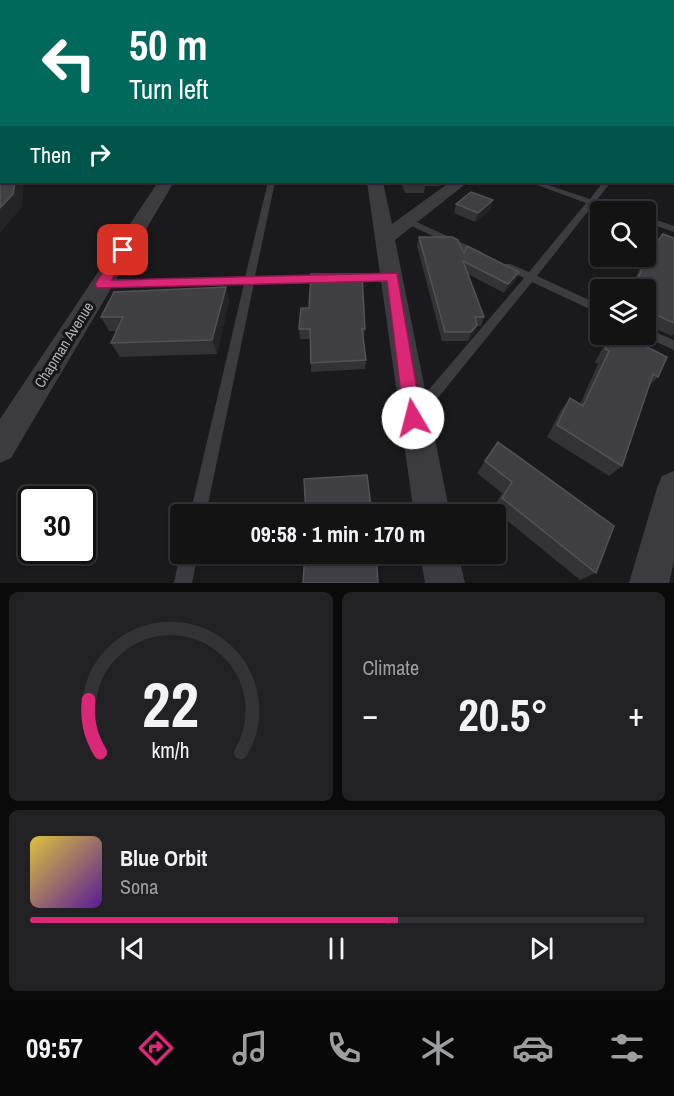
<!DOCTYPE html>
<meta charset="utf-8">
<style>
body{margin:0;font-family:"Archivo Narrow",sans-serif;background:#212022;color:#f1f3f6;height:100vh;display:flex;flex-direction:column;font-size:22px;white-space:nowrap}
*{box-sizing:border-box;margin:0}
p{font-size:20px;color:#9d9ea0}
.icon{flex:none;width:33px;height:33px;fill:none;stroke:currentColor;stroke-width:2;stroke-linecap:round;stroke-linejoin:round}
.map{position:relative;height:583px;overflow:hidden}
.panel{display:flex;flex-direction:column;gap:9px;padding:9px;background:#0b0a0b;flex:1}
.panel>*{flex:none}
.hud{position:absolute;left:0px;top:0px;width:675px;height:183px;box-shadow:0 2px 4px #0004,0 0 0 2px #333234;background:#00695c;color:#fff;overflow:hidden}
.fabs{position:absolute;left:590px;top:201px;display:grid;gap:12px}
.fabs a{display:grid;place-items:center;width:66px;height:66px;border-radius:6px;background:#141314;box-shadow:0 2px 4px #0004,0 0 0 2px #333234;font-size:30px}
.speed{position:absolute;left:18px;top:486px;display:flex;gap:12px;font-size:30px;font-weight:700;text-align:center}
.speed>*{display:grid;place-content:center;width:78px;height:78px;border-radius:50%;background:#141314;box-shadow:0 2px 4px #0004,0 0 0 2px #333234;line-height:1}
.speed .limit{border:3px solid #111;border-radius:9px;background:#fff;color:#111}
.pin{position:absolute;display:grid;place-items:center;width:51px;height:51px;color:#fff;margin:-26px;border-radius:12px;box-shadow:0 3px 9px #0006}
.me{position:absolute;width:66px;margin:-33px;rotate:352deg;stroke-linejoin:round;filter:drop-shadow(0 0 4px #0008)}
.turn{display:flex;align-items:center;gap:21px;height:126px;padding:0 30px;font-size:27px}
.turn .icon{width:78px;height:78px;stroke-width:2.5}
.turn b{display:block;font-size:42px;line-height:51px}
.then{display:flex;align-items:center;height:57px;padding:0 30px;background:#0003;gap:12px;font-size:22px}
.big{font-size:45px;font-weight:700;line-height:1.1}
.panel .card{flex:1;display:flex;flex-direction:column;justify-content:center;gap:9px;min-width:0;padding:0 21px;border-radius:9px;background:#212022}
.panel .dial{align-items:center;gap:0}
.dial svg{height:156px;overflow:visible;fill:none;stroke:#333234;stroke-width:7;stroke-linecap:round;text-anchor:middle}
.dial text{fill:#f1f3f6;stroke:none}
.song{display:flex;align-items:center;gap:18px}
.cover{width:72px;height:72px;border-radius:9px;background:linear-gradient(135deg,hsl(50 70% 55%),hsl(270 70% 35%))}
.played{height:6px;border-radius:3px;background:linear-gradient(90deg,#db2777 60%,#333234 60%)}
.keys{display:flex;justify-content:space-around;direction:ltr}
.heat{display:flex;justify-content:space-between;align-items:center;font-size:33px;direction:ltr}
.panel .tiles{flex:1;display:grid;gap:9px;grid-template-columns:1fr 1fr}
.card:last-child{grid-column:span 2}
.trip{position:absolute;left:170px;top:504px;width:336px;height:60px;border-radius:6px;background:#141314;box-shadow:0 2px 4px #0004,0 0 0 2px #333234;font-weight:700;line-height:60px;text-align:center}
.menu{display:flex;height:96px;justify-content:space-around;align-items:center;background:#080808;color:#9d9ea0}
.menu .icon{width:42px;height:42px}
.menu .on{color:#db2777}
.menu b{font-size:27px;color:#f1f3f6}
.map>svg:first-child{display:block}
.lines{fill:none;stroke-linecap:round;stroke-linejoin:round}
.service{fill:#3b3b40;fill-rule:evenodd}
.minor{fill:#3b3b40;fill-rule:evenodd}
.secondary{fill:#494950;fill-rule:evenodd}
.wall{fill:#333336}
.shaded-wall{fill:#242325}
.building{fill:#404044;stroke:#515257;stroke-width:1.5}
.route{fill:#db2777;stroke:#8e194d;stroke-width:1.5}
.labels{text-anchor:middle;stroke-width:6;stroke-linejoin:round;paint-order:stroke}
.street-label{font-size:15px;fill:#adaeba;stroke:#151416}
</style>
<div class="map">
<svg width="674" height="583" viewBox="0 0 674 583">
<rect width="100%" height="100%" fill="#1a191b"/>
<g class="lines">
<path class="service" d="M268,182H275L255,276L323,275L328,278L323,281L254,283L206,514H190L244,284L102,288L97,284L102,280L245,277Z
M529,182H539L590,199L603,182H611L596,201L625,212H612L593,205L537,276L600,305V314L532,282L424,415L419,417L414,415L412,411L414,407L524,278L504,268L502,266L504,264H510L529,272L586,203Z
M645,216L674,226V232L645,222Z
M408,218L482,252L484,254L479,257L476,256L405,223L404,221Z
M392,273L396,274L397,276L396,278L348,281L343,278L348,275Z
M645,328L674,340V350L641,335L645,334Z
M180,554H198L192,583H174Z"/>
<path class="minor" d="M158,182H174L11,458L0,463V419Z
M367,182H383L392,224L450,182H468L395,240L450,514H414Z
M674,471V561L669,583H629L657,488L662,476Z
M420,554H458L465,583H425Z"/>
<path class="secondary" d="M0,118H2V128H0Z"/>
</g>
<path class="wall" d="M401,182H441L440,186H425L424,193H405Z
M456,204L490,210L475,222L454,213Z
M663,234L674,238V334L672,336L645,324V290H610L616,281L631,287L644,260Z
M419,237L464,253L519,272L515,281L504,293L468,274L484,317L481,326H477L474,334L468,341H442L417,246Z
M226,287L229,301L217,354L120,357L111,343L117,331H109L101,317Z
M299,329H365L364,339L366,360L365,369L311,372L310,339H300Z
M613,334H622L658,377L649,386L622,466L609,476L547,437L561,410L570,398L580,404L598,364L595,362L605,344Z
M498,442L596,573L580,580L493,509L502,493L477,473Z"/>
<path class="shaded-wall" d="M15,182H24L22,207L0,233V208Z
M493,200L490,210L475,222L478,213Z
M519,272L515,281L504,293L508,284Z
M226,287L229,301L217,354L212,340Z
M477,325L474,334L468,341L471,332Z"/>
<path class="building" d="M0,83H2V99H0Z
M0,158H2V182H15L13,194L0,208Z
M406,182H425L426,184H407Z
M471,192L493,200L478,213L456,204Z
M663,234L674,238V323L645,310V290H612L616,281L633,288L651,250Z
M419,237H452L458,240L464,253L467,246L519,272L508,284L463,261L484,317H475L477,325L471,332H445Z
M311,274H362L365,329H362L366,360L311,363L310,329H299L301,308H309Z
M226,287L212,340L111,343L123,317H101L114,292Z
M613,334H622L667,357L658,377L653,374L622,466L557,425L570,398L583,406L609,351L605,349Z
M498,442L614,526L596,573L502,498L512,482L485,461Z
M367,475L372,514H306L304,479Z
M305,554H376L378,583H303Z"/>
<linearGradient id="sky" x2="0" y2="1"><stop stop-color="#0e0e0f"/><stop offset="0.51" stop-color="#383e4a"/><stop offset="1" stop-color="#383e4a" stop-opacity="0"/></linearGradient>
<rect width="674" height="164" fill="url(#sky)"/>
<path class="route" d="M123,246L129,250L112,280L397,273L422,418L419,424L413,426L407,424L404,418L387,281L97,288L95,284L119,248Z"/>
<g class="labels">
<g class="street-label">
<text transform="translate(64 345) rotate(-58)" y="5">Chapman Avenue</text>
</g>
</g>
</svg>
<div class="fabs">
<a><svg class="icon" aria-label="search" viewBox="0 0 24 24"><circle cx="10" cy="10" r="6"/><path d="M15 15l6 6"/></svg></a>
<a><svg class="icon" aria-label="layers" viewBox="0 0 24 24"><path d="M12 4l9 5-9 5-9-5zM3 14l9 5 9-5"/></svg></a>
</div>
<div class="speed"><div class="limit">30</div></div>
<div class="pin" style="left:123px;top:250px;background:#d93025"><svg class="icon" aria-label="arrive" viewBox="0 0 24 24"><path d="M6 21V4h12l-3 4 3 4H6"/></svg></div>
<svg class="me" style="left:413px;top:418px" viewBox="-20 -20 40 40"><circle r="19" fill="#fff"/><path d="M0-13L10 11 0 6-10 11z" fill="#db2777"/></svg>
<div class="trip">09:58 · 1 min · 170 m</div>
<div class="hud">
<div class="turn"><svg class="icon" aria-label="left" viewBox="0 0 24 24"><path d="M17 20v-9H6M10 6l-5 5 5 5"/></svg><div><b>50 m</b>Turn left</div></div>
<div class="then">Then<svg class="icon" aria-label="right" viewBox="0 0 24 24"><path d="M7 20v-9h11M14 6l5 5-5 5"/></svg></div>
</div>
</div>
<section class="panel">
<div class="tiles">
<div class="card dial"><svg viewBox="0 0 100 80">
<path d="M14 69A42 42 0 1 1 86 69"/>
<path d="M14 69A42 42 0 0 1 8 42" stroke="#db2777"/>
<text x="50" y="56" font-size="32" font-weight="700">22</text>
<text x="50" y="72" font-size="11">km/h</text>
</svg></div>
<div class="card"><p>Climate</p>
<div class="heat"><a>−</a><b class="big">20.5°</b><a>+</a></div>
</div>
<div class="card">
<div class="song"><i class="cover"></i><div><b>Blue Orbit</b><p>Sona</p></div></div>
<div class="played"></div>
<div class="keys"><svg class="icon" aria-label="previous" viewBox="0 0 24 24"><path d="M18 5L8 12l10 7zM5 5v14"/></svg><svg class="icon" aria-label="pause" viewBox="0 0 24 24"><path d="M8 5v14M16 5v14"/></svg><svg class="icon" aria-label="next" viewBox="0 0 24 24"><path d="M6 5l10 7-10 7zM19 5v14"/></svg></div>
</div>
</div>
</section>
<nav class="menu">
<b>09:57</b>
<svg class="icon on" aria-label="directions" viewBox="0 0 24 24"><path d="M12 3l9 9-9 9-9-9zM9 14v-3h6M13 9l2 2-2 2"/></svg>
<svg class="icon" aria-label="music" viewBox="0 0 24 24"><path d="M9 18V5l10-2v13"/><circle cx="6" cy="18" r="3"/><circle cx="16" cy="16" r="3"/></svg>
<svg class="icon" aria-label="phone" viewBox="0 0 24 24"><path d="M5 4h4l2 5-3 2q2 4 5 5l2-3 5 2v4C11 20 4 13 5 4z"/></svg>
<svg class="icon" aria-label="climate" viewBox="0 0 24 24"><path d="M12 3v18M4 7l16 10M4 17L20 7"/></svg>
<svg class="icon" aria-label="car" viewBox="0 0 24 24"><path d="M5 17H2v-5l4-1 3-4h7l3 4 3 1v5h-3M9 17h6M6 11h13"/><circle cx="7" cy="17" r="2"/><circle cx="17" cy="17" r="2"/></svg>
<svg class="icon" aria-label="filters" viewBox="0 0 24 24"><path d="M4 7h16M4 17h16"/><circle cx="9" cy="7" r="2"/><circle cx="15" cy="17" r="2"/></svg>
</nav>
